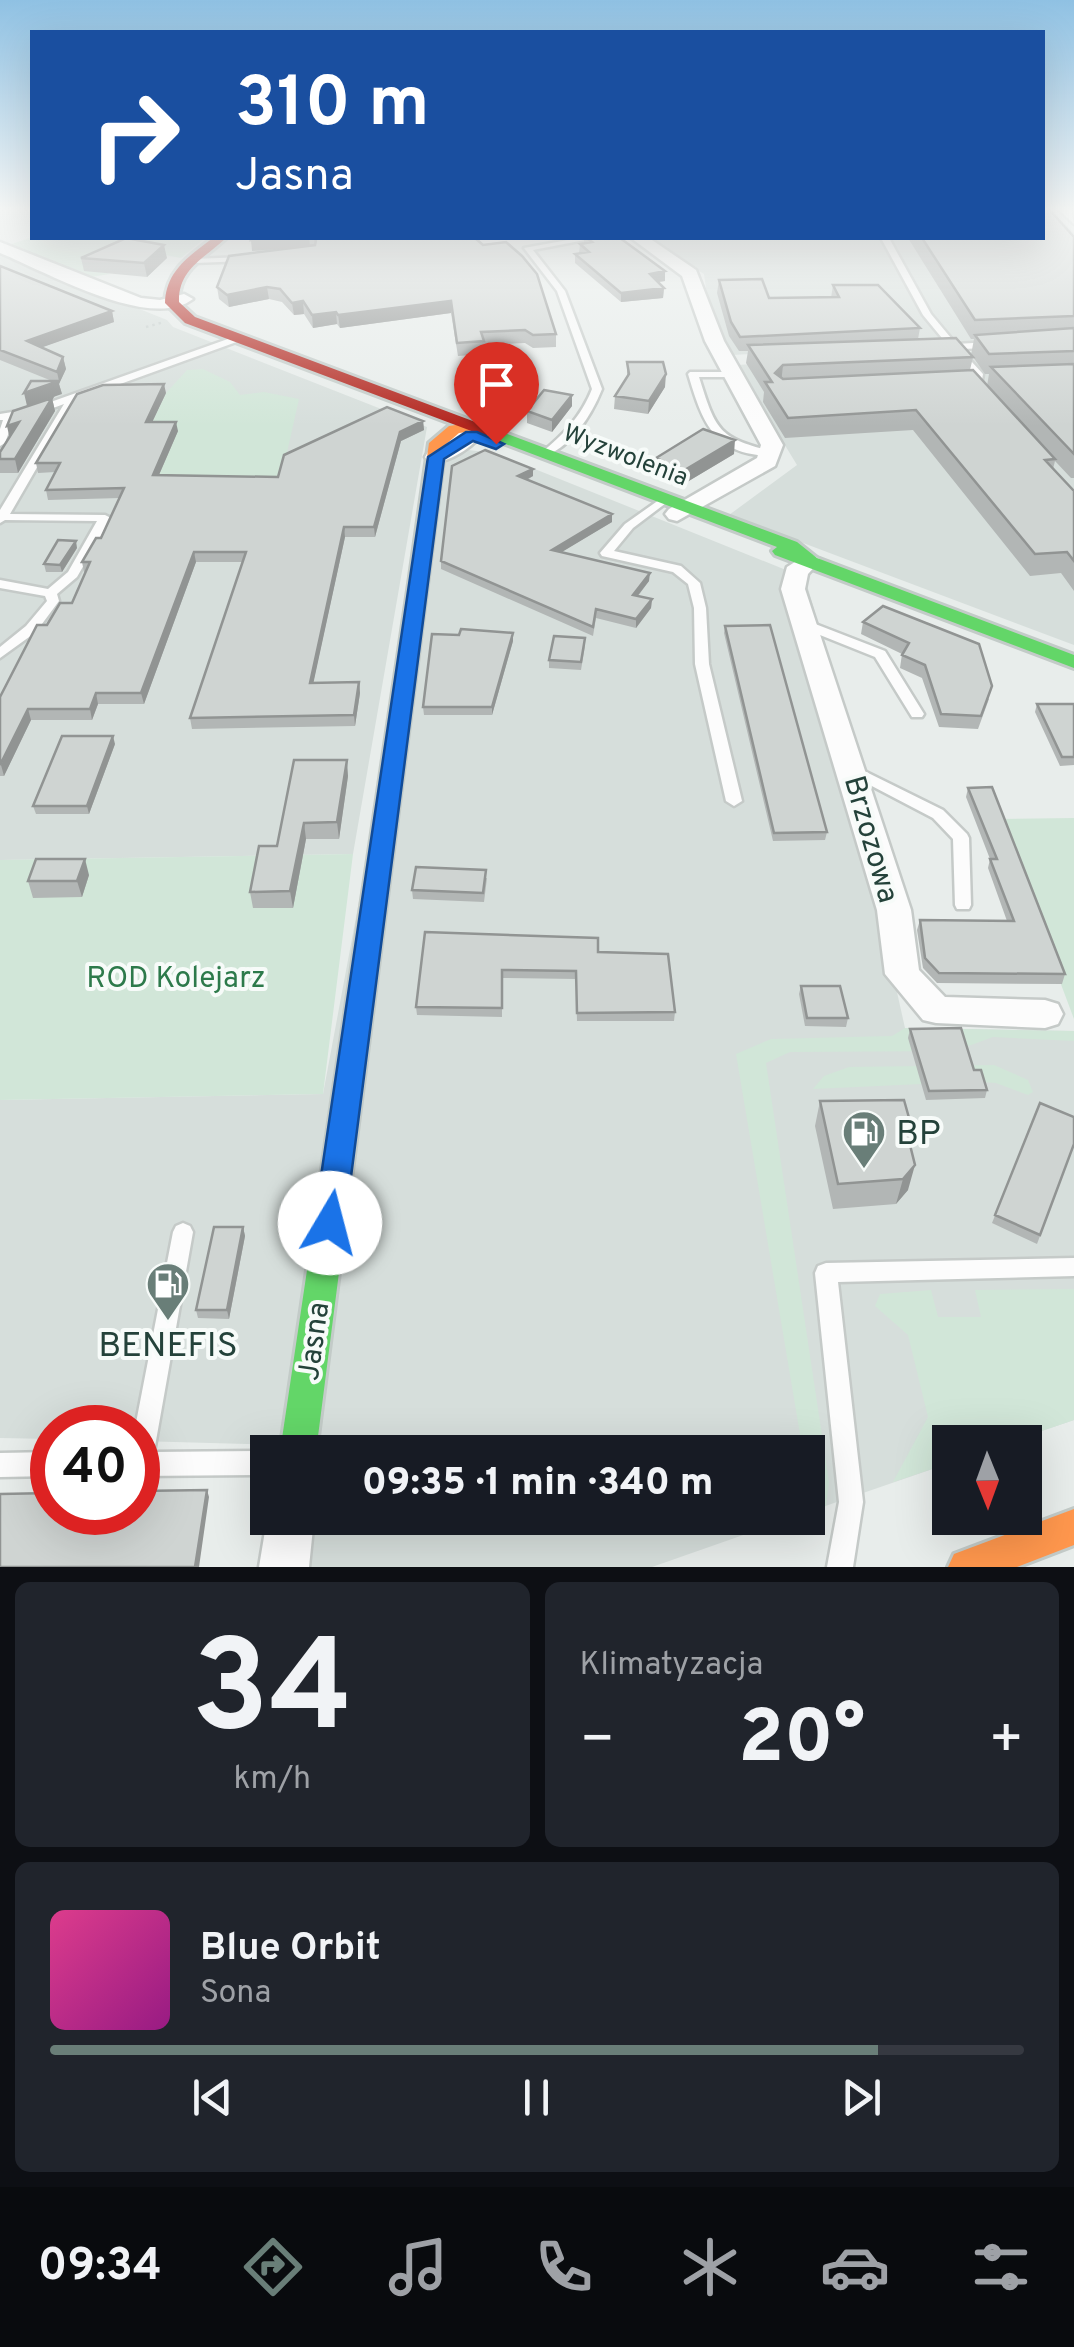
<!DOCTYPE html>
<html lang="pl">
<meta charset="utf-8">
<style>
body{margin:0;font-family:Overpass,sans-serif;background:#20242c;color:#f1f3f6;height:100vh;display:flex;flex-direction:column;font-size:38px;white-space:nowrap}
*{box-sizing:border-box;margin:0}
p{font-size:32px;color:#9ea1a6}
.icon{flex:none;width:55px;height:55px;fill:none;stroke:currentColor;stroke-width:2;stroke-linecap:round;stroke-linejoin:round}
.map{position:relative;height:1567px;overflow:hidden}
.panel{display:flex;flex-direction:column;gap:15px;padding:15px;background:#0d0f14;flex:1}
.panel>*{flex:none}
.banner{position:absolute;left:30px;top:30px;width:1015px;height:210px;border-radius:0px;box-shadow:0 10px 40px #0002;background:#1a4fa0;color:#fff;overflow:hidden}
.needle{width:65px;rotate:179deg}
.fabs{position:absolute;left:932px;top:1425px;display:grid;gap:20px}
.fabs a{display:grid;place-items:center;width:110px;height:110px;border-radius:0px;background:#171b24;box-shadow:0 10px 40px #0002;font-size:50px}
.speed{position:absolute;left:30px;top:1405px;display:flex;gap:20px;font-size:50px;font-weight:700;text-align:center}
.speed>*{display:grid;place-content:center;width:130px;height:130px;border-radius:50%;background:#171b24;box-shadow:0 10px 40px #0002;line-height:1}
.speed .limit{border:15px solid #d22;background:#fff;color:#111}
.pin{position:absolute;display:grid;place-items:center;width:85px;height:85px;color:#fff;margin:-102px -42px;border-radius:50% 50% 50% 0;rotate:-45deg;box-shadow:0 0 10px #0007}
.pin .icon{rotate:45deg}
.me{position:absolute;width:110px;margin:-55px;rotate:8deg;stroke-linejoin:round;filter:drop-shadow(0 0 8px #0008)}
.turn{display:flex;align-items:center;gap:35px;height:210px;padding:0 40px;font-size:45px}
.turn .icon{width:130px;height:130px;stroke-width:2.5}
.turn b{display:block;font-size:70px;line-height:85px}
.big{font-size:75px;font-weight:800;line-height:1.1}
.panel .card{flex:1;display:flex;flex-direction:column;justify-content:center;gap:15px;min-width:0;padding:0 35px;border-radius:15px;background:#20242c}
.panel .dial{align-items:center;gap:0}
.dial b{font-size:130px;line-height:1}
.song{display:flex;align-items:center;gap:30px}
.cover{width:120px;height:120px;border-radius:15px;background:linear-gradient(135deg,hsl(330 70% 55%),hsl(310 70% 35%))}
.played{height:10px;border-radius:5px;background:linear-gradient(90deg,#697e78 85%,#363941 85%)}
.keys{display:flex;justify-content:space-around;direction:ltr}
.heat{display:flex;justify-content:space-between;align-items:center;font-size:55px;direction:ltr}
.panel .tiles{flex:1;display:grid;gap:15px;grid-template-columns:1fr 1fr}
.card:last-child{grid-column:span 2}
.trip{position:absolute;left:250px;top:1435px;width:575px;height:100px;border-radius:0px;background:#171b24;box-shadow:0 10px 40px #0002;font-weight:800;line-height:100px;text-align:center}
.menu{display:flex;height:160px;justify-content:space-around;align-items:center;background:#090b0e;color:#9ea1a6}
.menu .icon{width:70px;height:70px}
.menu .active{color:#697e78}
.menu b{font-size:45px;color:#f1f3f6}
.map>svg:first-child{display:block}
.built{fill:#d6dedb}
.green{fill:#d1e6d8}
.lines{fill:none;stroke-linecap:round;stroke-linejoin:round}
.lane-casing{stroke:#c5cac8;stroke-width:5}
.street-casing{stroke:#c5cac8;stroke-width:5}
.fast-casing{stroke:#c3cbc8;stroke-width:6}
.slow-casing{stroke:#c3cbc8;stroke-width:6}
.jam-casing{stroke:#c3cbc8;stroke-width:6}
.path{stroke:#c3ccca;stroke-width:2.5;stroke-dasharray:2.5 4;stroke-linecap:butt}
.lane{fill:#fcfcfc;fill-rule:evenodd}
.street{fill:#fcfcfc;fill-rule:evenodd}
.fast{fill:#63d668;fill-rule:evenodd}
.slow{fill:#ff974d;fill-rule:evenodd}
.jam{fill:#b3261e;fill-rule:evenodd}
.wall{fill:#b2b6b5;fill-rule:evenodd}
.shaded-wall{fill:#919493}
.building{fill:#cfd4d2;stroke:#919493;stroke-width:2.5}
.route{fill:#1a73e8;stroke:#114b97;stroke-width:2.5}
.labels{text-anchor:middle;stroke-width:8;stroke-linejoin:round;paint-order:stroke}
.far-street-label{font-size:25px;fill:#24423a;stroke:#f7fbf9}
.street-label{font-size:30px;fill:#24423a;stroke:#f7fbf9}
.park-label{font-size:30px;fill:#2d7a4b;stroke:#f7fbf9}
.near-poi-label{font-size:35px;fill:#24423a;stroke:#f7fbf9;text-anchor:start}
</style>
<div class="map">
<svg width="1074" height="1567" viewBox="0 0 1074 1567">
<rect width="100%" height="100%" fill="#e8edeb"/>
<path class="built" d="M1043,207H1049L1074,233V337L732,355L708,302L704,274L646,238H1042Z
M0,256L97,292L167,320L173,327L427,427L353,854L0,860Z
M1074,346V645L729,515L797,465L736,365Z
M468,450L495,453L786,570L807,585L858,762L878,907L905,1028L1074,1031V1420L1009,1442H950V1463L808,1512V1452H277L278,1445L138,1441V1428H52V1439L0,1438V1100L323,1094L441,462Z
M269,1518H792L652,1567H263Z"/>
<path class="green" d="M32,237L205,238L181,258L128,248L90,267L110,274L85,278L9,245Z
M203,369L230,382L240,395L264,392L299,399L281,479L156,481L148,431L166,393L187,370Z
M1074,818V1019L999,819Z
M353,854L323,1094L0,1100V860Z
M905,1028L1074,1031V1041L993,1037L955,1051L790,1052L766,1063L829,1482L826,1506L813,1510L808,1452H803L736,1054L771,1039L892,1036Z
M994,1065L1028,1080L1033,1092L1028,1095L996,1083L921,1078L922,1084L813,1089L824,1076L849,1067Z
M1074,1289V1420L1009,1442H950V1463L893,1482L928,1417L908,1335L875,1306L880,1294L931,1290L938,1317H981L975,1290Z"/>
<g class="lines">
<g class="lane-casing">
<path id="lane" d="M579,238H595L533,250L565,291L602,389C591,416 573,444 546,456L541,453C563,435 581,417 592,389L557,291L524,248Z
M881,238H889L931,314L956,344L990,342L995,345L990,348L960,349L983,374L981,386L988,394L987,396H979L973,389V374L954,352L957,350L951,349L923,315Z
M244,257L248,259L247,261L193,263L189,261L193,259Z
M239,335L244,338L242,340L76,400L10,514L105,515L111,518L77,577L57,594L59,601L36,632L0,658V647L26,626L47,601L45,596L0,588V580L48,589L68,572L97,521L5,520L0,523V510L64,404L37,414L14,418L5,443L0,446V429L3,420H0V414L31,409Z
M690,372H734V376L731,377H699C716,431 718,438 775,452V456C714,456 703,424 688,374Z
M666,495L670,496V500L633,528L614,551L681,566L700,583L706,608L709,664L742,801L734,806L726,801L695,664L694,608L688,584L673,572L602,556L600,553L625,524Z
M805,620L885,651L924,714L922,717H912L875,657L800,627L799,624L800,621Z
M852,765L943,810L967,834L969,838L971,905L969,909H957L955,905L953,839L933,818L847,773L845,770Z
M183,1223L190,1226L193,1232L154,1452L268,1451L271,1452H268V1475L138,1476V1428H135L173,1232L176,1226Z
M1074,1258V1276L838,1282L863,1502L853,1567H827L839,1502L815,1273L818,1266L826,1263Z
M52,1452V1476L0,1477V1453Z"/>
</g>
<g class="street-casing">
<path id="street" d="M1056,207H1071L1074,224Z
M631,238H649L696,270L724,341L783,445L775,466L677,521L669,519L665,514L669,509L757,458L761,445L705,341L682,276Z
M0,242L141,298L160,300L184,294L193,299C150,332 45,271 0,253Z
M476,421L486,427C478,445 448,465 428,462L425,457L428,452Z
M809,553L821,560L808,574L805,589L911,910L919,970L945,997L1045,1000L1058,1004L1063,1014L1058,1024L1045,1028L936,1023L923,1020L885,974L877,910L781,589L787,567Z
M268,1513V1518H314L309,1567H259Z"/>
</g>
<g class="fast-casing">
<path id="fast" d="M482,429H494L797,542L817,558L1074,655V668L775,555L772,551L777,547L482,435Z
M419,571L428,577L316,1452H280L410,577Z"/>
</g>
<g class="slow-casing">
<path id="slow" d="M476,422L484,427L482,430L459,433L445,445L428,577L426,581H412L410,577L429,443L449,426Z
M1074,1509V1545L1017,1567H948L954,1554Z"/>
</g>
<g class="jam-casing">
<path id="jam" d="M213,238H226C205,258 178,269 179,302L195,317L494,429V435H482L185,323L165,303C166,271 189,256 213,238Z"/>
</g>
<path class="path" d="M146,327L164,322"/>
<use href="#lane" class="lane"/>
<use href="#street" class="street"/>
<use href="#fast" class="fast"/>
<use href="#slow" class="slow"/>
<use href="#jam" class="jam"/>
</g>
<path class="wall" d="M1074,237V478H1071L1055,461L1053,469L1074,491V591L1061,573L1030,576L913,430L785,438L763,402L764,392L746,363L748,351H739L729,336L717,293L719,280L769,298H831L833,285L920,328L918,339L971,355L974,339H971L908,238ZM973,357L985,374H989L987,386L970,370Z
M252,238H475L556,334V347L533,348L525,343L484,345V354L458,356L451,313L340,328L337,324L313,328L304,314L294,315L282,302L269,299L229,307L219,299L217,287L285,249L252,251Z
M584,238H620L665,281L658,282L664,288L663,298L621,302L575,263V254L579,253L580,244H584Z
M81,258H167L147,277L84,271Z
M0,266L112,311L114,322L42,347L63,357L66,369L59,384L62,394L52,381L0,360Z
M627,362L665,387L648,414L614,409L615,396L627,378Z
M166,393L152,422L178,431L159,475L278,477L423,421L424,430L401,441L375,537H345L313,683L359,682L360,693L355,726L192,729L190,718L243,562H196L144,704H98L92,720H31L4,776H0V697L47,625L72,603L86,572H84L82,562L101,538L120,498L48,500L46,490L55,472L38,473L36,463Z
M572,395V406L552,432L527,423V411Z
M52,398L55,411L18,473H0V453Z
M734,454L682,485L655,472L656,458Z
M533,469V476L527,480L612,514V522L561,552L649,581L638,596L652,599L651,608L636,628L596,618L593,636L441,569V561Z
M77,548L62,572H46L44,564Z
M883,606L989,699L978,729L939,727L922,678L900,668L902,654L861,634L863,622Z
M725,626L827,832L825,840L773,841L724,633Z
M459,635L513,641L492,715H424L423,707Z
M585,646L581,670L549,668V660Z
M1037,704H1074V765L1060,766L1035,712Z
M115,744L89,814H36L33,806Z
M348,776L339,839H306L293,908H253L250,892L277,846Z
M968,788L1065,974L1062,984L937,983L923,968L917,930L920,920L1007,921L988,868L990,859L966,797Z
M89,875L82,897L33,898L28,881Z
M487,878L484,902L413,899L412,890Z
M425,932L598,952L675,1012L674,1021H577L576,979L502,978V1017L417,1015L416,1007Z
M801,986L848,1018L846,1027L805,1026L799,994Z
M910,1029L974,1070L987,1090L985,1098L926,1100L908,1038Z
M820,1101L911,1125L908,1137V1190L896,1204L833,1209L815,1126Z
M1040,1103L1074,1144L1037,1244L992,1223Z
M243,1227L245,1236L229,1319L198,1318L196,1310Z"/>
<path class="shaded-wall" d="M282,238H309L310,247L252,251L251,240Z
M164,245L167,258L147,277L144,263Z
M665,271V281L650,283V274Z
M267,287L269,299L229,307L227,295Z
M664,288L663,298L621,302V293Z
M303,301L304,314L294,315L292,303Z
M451,301V313L340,328L338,315Z
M112,311L114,322L29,352L27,341Z
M336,312L337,324L313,328L312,315Z
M63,357L66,369L59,384L62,394L27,406L24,393L59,381L57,372Z
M783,365L781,384L775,373Z
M666,374L665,387L648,414L649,401Z
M164,384L166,393L148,431L146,422Z
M572,395V406L552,432V420Z
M52,398L55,411L18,473L15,459Z
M423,421L424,430L401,441L375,537L374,527L400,432Z
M19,422L10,440L7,426Z
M176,422L178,431L155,484L153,475Z
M735,440L734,454L682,485L683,471Z
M533,469V476L518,484V476Z
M612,514V522L552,558V550Z
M344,527L345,537L311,694L310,683Z
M76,541L77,548L62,572L60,565Z
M194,552L196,562L144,704L141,693Z
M650,573L649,581L632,603L633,595Z
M652,599L651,608L636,628V619Z
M513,633V641L492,715V707Z
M359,682L360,693L355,726L354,715Z
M96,693L98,704L92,720L90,709Z
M28,709L31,720L4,776L1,765Z
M113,736L115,744L89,814L87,806Z
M347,760L348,776L339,839L337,822Z
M304,823L306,839L293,908L290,891Z
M85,859L89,875L82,897L77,881Z
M915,1165L908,1190L896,1204L903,1179Z
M243,1227L245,1236L229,1319L227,1310Z
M207,1490L209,1497L199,1567H195Z"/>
<path class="building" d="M1042,207H1047L1074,237V316L975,320L922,238H1042Z
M126,238L164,245L144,263L81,258Z
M252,238H282L251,240Z
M312,238H475L483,245L506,242L522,256L537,274L556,334L533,335L525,330L481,332L484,341L457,343L451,301L338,315L336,312L312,315L303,301L292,303L280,289L267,287L227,295L217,287L229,256L315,245L316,240Z
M587,238H620L665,271L650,274L664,288L621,293L575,254L589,252L580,244L592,242Z
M0,266L112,311L27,341L63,357L57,372L0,350Z
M762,279L769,298L839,297L833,285H878L920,328L740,337L731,322L719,280Z
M1074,328V351L989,354L975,335Z
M956,338L973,357L783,365L775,373L783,379L973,370L1055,459L1045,460L1074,491V561L1067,552L1035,554L916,410L788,418L765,382H772L748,345Z
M627,362H663L666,374L649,401L615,396L629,374Z
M1074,364V454L991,367Z
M31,381H59L24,393Z
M164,384L146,422H176L153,475L278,477L284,455L387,407L423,421L400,432L374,527H344L310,683L359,682L354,715L190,718L246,552H194L141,693H96L90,709H28L0,765V697L37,625H47L60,603H72L90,562H82L96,538H101L124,488L46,490L60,463H36L77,394L103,385Z
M544,390L572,395L552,420L527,411Z
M52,398L15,459H0V452L19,422L7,426L13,411Z
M703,429L735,440L683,471L656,458Z
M485,450L533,469L518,476L612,514L552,550L650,573L633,595L652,599L636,619L596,609L593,627L441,561L452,466Z
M58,540L76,541L60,565L44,564Z
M883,606L979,644L992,686L981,716L941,714L925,665L902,655L909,643L863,622Z
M770,625L827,832L774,833L725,626Z
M461,629L513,633L492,707H423L432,634L459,635Z
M554,636L585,638L581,662L549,660Z
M1037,704H1074V757H1062Z
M62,736H113L87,806H33Z
M294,760H347L337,822L304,823L290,891L250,892L259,846H277Z
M992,787L1065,974L939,973L925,958L920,920L1014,921L990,859H997L968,788Z
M36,859H85L77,881H28Z
M416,867L486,870L483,893L412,890Z
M425,932L598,938V952L668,954L675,1012L577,1013L576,971L502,970V1008L416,1007Z
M801,986H840L848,1018H807Z
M961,1028L974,1070H981L987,1090L929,1091L910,1029Z
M904,1100L911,1125H905L915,1165L903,1179L838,1184L820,1101Z
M1040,1103L1074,1117V1144L1040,1235L995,1215Z
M214,1227H243L227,1310H196Z
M361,1438L572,1445V1452H360Z
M207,1490L195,1567H0V1494L52,1493V1512H138V1491Z"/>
<linearGradient id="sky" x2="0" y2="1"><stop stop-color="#8fc1e3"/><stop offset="0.49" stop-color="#f5f7f6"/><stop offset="1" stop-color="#f5f7f6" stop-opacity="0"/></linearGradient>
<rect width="1074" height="426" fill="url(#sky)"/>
<path class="route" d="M466,432H477L504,444L496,449L473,441L444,459L345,1223L341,1232L330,1236L319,1232L314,1223L428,457Z"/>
<defs>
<g id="fuel-pin" transform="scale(2.25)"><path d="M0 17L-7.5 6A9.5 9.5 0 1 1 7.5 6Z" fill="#697e78" stroke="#f7fbf9"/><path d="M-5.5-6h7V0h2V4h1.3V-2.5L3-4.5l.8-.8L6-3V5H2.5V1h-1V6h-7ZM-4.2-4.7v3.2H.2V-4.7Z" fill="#fff"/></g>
</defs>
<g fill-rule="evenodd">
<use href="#fuel-pin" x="864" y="1132"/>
<use href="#fuel-pin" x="168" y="1284"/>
</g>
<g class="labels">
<g class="far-street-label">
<text transform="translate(626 454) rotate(21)" y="9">Wyzwolenia</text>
</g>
<g class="street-label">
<text transform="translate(872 839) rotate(74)" y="10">Brzozowa</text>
<text transform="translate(313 1341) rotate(-82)" y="10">Jasna</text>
</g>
<g class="park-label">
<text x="176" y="987">ROD Kolejarz</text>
</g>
<g class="near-poi-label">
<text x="896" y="1144">BP</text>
<text x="168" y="1356" text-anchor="middle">BENEFIS</text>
</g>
</g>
</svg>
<div class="fabs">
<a><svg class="needle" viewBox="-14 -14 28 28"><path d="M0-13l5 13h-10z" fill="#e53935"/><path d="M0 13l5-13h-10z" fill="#9ea1a6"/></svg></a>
</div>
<div class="speed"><div class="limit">40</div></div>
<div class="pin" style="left:496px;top:444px;background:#d93025"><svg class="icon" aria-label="arrive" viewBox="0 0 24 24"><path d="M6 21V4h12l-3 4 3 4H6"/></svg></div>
<svg class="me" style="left:330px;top:1223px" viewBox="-20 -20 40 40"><circle r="19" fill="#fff"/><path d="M0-13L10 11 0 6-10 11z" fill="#1a73e8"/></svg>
<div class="trip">09:35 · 1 min · 340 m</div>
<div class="banner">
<div class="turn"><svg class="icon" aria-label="right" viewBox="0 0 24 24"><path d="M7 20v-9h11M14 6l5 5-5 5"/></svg><div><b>310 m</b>Jasna</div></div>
</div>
</div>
<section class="panel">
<div class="tiles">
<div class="card dial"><b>34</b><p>km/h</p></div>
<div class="card"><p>Klimatyzacja</p>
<div class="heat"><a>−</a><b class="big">20°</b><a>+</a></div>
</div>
<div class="card">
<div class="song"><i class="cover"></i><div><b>Blue Orbit</b><p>Sona</p></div></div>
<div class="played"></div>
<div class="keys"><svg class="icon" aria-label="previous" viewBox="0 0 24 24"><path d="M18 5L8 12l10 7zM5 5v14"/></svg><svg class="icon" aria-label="pause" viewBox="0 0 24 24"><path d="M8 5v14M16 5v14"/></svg><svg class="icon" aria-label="next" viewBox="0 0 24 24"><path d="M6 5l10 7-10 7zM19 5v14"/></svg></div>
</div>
</div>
</section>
<nav class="menu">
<b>09:34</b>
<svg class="icon active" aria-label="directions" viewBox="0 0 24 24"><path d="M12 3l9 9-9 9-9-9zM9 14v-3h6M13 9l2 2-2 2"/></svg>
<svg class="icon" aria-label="music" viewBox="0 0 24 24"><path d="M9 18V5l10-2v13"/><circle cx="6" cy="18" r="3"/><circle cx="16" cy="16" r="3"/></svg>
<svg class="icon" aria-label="phone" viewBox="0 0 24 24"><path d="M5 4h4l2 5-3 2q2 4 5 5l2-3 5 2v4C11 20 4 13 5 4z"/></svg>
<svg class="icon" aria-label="climate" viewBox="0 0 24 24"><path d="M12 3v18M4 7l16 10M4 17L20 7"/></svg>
<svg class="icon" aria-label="car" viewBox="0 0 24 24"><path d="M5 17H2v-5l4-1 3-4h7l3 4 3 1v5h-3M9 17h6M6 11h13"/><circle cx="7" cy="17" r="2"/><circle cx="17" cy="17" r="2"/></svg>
<svg class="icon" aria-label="filters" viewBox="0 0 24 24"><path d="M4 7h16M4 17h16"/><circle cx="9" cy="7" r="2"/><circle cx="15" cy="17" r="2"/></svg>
</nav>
